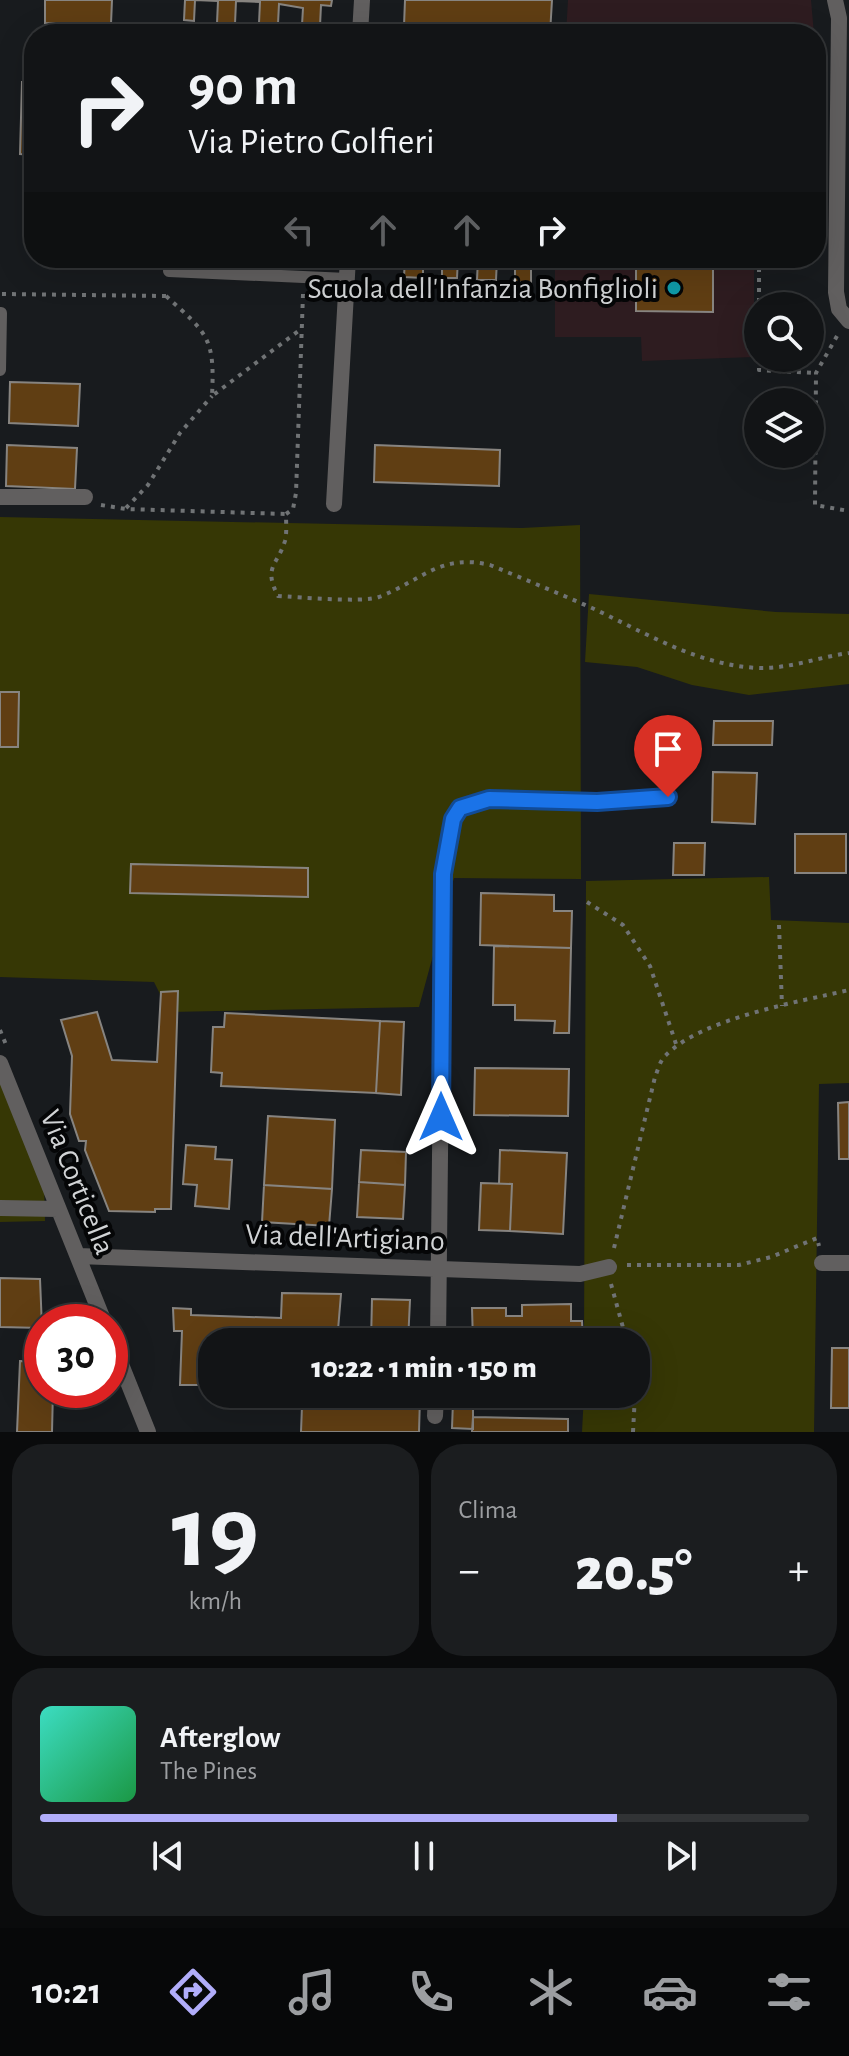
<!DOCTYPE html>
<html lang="it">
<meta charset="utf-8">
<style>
body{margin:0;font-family:"Alegreya Sans",sans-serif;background:#1b1d1f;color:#f1f3f6;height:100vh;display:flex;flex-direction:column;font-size:30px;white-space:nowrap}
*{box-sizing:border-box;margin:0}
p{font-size:26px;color:#9c9ea1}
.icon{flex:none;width:44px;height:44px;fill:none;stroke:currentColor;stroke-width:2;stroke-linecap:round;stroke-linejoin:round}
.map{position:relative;height:1432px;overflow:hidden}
.details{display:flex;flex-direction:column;gap:12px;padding:12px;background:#0a0b0c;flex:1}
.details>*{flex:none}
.banner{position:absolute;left:24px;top:24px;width:802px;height:244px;border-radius:32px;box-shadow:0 8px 32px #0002,0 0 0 2px #313335;background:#121416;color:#f1f3f6;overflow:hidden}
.buttons{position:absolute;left:744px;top:292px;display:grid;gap:16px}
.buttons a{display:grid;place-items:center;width:80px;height:80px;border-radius:50%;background:#121416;box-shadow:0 8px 32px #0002,0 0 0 2px #313335;font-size:40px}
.speed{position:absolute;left:24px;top:1304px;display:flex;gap:16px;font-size:40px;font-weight:700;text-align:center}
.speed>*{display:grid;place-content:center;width:104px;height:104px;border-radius:50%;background:#121416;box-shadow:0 8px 32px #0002,0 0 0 2px #313335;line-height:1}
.speed .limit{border:12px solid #d22;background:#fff;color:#111}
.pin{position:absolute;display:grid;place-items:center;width:68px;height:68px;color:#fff;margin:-82px -34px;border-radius:50% 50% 50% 0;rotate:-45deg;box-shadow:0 0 8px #0007}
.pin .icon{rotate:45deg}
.me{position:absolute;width:88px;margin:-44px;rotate:0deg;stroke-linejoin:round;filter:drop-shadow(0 0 6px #0008)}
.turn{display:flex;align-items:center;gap:28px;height:168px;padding:0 32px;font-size:36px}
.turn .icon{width:104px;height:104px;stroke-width:2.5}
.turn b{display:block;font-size:56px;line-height:68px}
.lanes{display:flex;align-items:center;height:76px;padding:0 32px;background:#0003;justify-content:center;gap:40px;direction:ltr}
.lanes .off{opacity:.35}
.big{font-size:60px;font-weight:800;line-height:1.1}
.details .widget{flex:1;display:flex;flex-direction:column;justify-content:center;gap:12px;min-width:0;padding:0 28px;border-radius:32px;background:#1b1d1f}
.details .dial{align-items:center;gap:0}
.dial b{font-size:104px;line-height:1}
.song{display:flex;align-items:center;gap:24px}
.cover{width:96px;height:96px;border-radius:12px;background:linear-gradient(135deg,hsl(170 70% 55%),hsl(140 70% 35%))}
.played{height:8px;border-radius:4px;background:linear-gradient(90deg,#b1adfa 75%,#313335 75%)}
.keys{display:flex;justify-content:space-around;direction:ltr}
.heat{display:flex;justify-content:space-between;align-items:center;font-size:44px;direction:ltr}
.details .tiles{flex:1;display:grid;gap:12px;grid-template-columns:1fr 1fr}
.widget:last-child{grid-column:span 2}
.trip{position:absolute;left:198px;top:1328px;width:452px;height:80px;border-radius:32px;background:#121416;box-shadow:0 8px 32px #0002,0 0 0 2px #313335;font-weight:800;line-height:80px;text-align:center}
.dock{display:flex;height:128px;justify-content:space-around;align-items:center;background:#070809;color:#9c9ea1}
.dock .icon{width:56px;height:56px}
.dock .current{color:#b1adfa}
.dock b{font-size:36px;color:#f1f3f6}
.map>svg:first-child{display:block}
.education{fill:#2e1c20}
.green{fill:#363705}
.building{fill:#603e13;stroke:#878480;stroke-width:2}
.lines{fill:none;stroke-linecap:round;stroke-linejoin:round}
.path{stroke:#707375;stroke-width:4;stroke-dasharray:4 6;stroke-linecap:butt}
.lane{stroke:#615f5f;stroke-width:12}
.street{stroke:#615f5f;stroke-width:16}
.route-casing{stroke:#114b97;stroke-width:20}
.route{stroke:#1a73e8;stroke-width:14}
.culture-dot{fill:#0f9aa8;stroke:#050607;stroke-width:3}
.labels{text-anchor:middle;stroke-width:8;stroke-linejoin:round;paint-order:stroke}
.poi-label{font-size:30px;fill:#d1d3d5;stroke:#050607;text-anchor:end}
.street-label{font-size:30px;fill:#d1d3d5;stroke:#050607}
</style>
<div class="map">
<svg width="849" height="1432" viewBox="0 0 849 1432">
<rect width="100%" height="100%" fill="#181b1e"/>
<path class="education" d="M568,0H811L814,34H566Z
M555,258H754V357L642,361L641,337H555Z"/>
<path class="green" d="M0,517L522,528L580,525L581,879L454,878L419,1007L169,1012L154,982L0,977Z
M589,594L776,612L849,614V684L749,695L692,685L637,667L585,662Z
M769,877L771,920L849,923V1083L819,1084L814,1432H582L584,1394H636V1342H584L586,881Z
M0,1075L44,1183L45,1221L0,1222Z"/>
<path class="building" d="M45,0H112L111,24L45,23Z
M185,0H332L331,6L321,5L320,26L302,25L303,8L279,4L278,24L259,23L260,2L236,1L235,24L217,23L218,1L195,0L194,21L184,20Z
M405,0H552L550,34L517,30V34H498V31L476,30V34H455L456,29L433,28V34H413V26H404Z
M22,82H34V155L20,154Z
M192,258H315V264Z
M405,258H423V278L404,277Z
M442,258H458L457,278H442Z
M466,258H542V262L531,261V282H515V259H497L496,280H477L478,258Z
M636,258H726V265H713V312L636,311Z
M10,382L80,384L78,426L9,423Z
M7,445L77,448L75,489L6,486Z
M375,445L500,450L499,486L374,482Z
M0,692H19L18,747H0Z
M714,721H773L772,745H713Z
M713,772L757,773L755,824L712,822Z
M795,834H846V873H795Z
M674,843H705L704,875H673Z
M131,864L308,868V897L130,893Z
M481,893L554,895V911H572L571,948L480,945Z
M494,946L571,948L569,1033H554L555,1021L515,1020V1005H493Z
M178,991L171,1209H155V1212L109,1211L85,1150L86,1141H79L70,1114L72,1056L61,1020L97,1012L112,1060L157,1062L161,992Z
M225,1013L380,1021L376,1093L221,1086L222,1073L211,1072L213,1027H224Z
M380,1021L404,1022L401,1095L376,1093Z
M475,1068L569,1069L568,1116L474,1115Z
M849,1102V1159H839L838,1103Z
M268,1116L335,1120L332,1189L264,1185Z
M186,1145L216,1147L215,1159L232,1160L229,1209L195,1206L197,1185L183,1184Z
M361,1150L406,1152L405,1185L359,1182Z
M500,1150L567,1153L563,1234L510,1231L512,1184H499Z
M359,1182L405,1185L403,1219L357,1217Z
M481,1183L512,1184L510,1231L479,1230Z
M264,1185L332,1189L329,1226L262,1222Z
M0,1278L40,1279L42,1328L0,1327Z
M282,1293L341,1294L337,1342H212V1385H180L182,1331H174L173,1308L191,1309V1315L281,1318Z
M372,1299L410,1300L408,1342H371Z
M571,1304V1321H582L583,1342H473L472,1308H506V1316H522V1305Z
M832,1348H849V1408H831Z
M20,1361L42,1362V1390H53L52,1432H17Z
M236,1394L420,1397L419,1432H301L302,1406L235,1404Z
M453,1401L473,1402V1429L452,1428Z
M473,1417L568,1419V1432H472Z"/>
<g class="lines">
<path class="path" d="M759,258V306
M2,294L166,296
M303,294L296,493L293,509L286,514C286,522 287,533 285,541C277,566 263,567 278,596C298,597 362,603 379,597C421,581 440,553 490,565C524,579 558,593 592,608C646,633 697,665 758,668C789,669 819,657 849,653
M166,296C208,334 215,338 212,396L301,329
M837,336L816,373L815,505L849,511
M759,358V370L816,373
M101,505L126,509L286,514
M126,508L148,485L180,433L212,396
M587,902L623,925L650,966L677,1047
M779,925L782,1006
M0,1030L7,1047
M614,1248L655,1077C658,1070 660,1060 666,1055C703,1018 798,1002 849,990
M627,1265H739L771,1257L817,1238L819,1246
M611,1284L627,1342
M633,1432L636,1376"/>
<path class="lane" d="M169,271L347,279
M0,370L1,313
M443,874C446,856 446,822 459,809C478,790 571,803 600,802C623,801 645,799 668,797"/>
<path class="street" d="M835,0L839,18L836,292L839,309L849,321
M360,34L362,0
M0,497H85
M334,504L348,258
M0,1063L104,1322
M0,1208L58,1209
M78,1256L580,1274L609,1267
M822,1263H849
M110,1337L148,1432
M438,1342L443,874
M435,1416L436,1394"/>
</g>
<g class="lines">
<g class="route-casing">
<path id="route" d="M441,1117L443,874L453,819L460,808L489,799L597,802L668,797"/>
</g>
<use href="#route" class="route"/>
</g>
<circle class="culture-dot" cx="674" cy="288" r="8"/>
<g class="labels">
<g class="poi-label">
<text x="658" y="298">Scuola dell'Infanzia Bonfiglioli</text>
</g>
<g class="street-label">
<text transform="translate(78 1182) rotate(68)" y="10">Via Corticella</text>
<text transform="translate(345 1237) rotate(2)" y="10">Via dell'Artigiano</text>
</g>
</g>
</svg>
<div class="buttons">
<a><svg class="icon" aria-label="search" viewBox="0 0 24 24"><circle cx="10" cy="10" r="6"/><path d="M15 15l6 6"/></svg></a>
<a><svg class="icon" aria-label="layers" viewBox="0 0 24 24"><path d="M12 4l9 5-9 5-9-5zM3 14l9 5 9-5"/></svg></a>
</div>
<div class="speed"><div class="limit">30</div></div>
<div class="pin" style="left:668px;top:797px;background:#d93025"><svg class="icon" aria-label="arrive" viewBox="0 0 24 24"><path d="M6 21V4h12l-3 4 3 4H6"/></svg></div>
<svg class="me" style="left:441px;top:1117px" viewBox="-20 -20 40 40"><path d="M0-17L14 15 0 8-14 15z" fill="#1a73e8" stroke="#fff" stroke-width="4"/></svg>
<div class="trip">10:22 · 1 min · 150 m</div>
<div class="banner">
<div class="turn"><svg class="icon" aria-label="right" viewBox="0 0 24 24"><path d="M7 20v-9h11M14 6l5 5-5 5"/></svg><div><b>90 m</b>Via Pietro Golfieri</div></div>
<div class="lanes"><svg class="icon off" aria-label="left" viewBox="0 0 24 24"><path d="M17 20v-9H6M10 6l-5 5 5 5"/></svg><svg class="icon off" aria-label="ahead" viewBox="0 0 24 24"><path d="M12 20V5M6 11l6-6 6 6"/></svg><svg class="icon off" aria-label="ahead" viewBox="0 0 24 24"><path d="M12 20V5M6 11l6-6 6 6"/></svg><svg class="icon" aria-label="right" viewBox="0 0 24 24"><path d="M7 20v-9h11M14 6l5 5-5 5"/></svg></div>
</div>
</div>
<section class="details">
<div class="tiles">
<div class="widget dial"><b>19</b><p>km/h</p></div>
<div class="widget"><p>Clima</p>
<div class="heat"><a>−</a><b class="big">20.5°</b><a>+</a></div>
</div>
<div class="widget">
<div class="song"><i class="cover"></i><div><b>Afterglow</b><p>The Pines</p></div></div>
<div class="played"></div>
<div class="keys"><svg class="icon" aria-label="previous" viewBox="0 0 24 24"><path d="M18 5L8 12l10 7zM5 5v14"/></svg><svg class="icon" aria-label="pause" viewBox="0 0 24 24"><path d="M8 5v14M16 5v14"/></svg><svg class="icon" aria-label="next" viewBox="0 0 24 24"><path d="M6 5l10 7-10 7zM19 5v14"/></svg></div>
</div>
</div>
</section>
<nav class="dock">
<b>10:21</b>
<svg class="icon current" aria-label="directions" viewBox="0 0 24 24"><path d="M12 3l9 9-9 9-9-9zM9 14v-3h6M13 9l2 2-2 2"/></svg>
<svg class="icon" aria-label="music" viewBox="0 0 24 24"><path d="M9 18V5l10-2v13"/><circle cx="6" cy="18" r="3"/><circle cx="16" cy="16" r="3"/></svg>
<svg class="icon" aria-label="phone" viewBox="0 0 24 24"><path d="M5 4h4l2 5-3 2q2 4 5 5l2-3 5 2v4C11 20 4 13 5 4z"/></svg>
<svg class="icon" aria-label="climate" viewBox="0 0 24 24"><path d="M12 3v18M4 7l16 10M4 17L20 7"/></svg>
<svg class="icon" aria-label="car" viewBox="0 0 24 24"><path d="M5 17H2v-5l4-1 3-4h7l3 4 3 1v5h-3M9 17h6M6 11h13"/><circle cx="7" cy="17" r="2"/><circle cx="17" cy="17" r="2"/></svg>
<svg class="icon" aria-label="filters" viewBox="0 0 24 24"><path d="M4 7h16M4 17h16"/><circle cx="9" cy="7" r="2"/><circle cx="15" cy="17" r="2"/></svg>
</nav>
